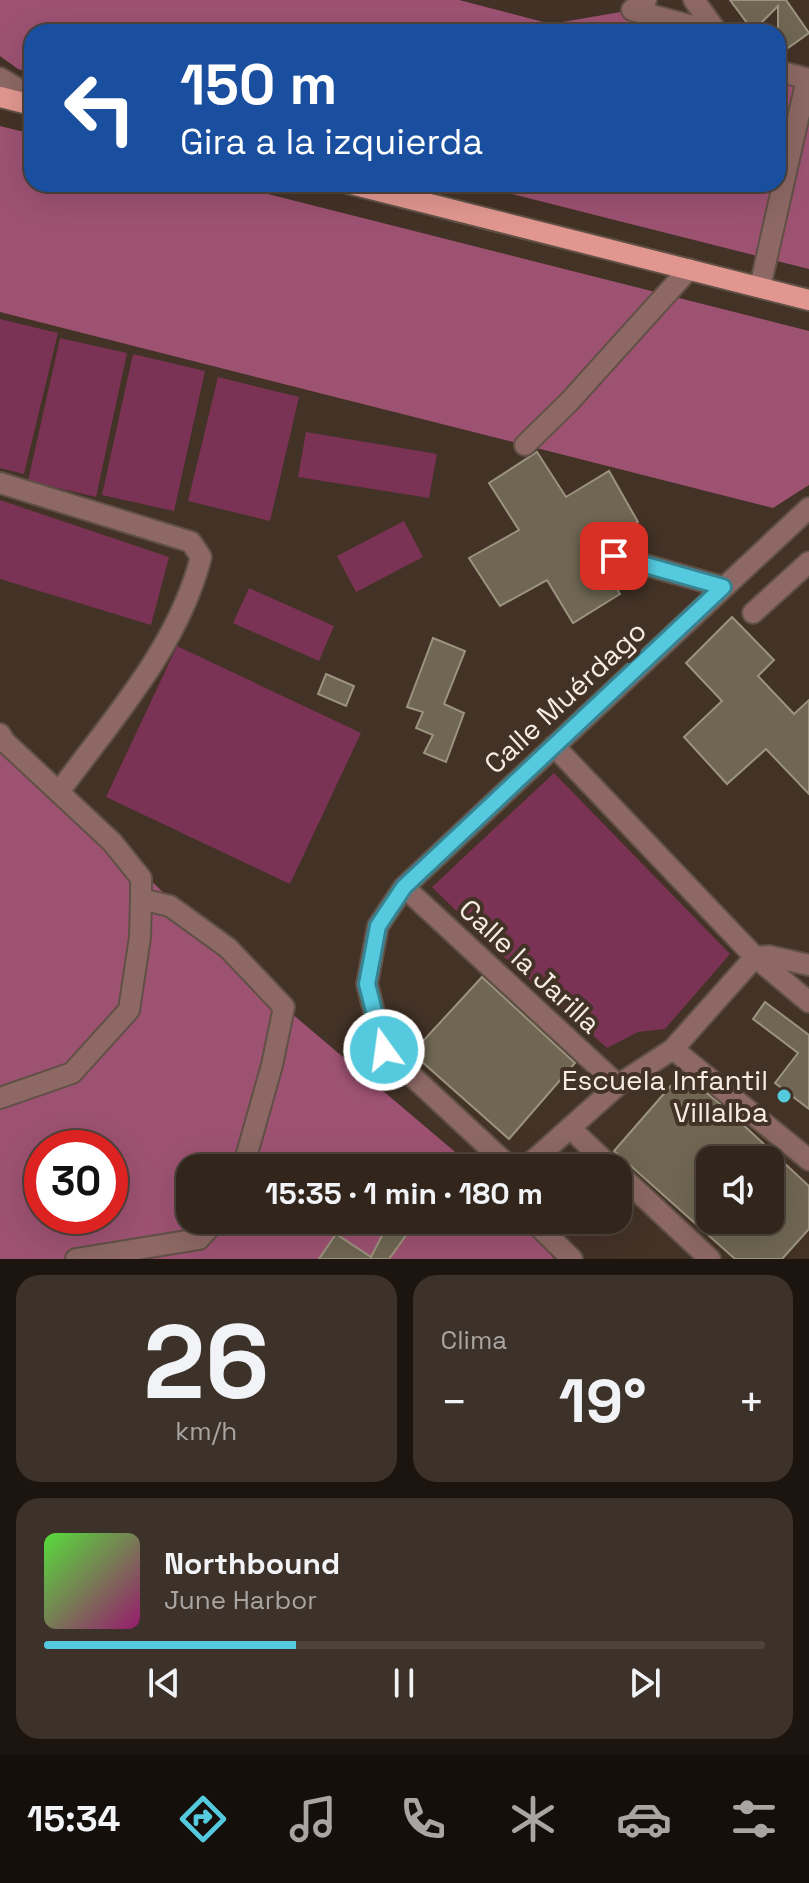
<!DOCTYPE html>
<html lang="es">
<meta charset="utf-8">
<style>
body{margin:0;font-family:"Space Grotesk",sans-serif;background:#3d3229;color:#f1f3f6;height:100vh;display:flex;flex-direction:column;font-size:30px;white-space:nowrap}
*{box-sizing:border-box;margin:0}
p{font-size:26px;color:#a8a5a3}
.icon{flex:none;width:44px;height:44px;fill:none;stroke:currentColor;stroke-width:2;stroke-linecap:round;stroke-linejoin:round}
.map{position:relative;height:1259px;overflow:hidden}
.panel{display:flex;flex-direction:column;gap:16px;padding:16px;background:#1c150f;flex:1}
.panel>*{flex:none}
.guide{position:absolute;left:24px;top:24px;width:762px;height:168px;border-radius:24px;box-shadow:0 8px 32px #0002,0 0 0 2px #4d433b;background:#1a4fa0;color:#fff;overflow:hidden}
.tools{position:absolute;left:696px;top:1146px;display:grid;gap:16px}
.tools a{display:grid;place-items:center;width:88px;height:88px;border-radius:16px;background:#32261c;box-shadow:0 8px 32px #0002,0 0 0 2px #4d433b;font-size:40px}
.speed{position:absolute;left:24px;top:1130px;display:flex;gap:16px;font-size:40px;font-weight:700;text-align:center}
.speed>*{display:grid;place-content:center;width:104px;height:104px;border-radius:50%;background:#32261c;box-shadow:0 8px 32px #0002,0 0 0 2px #4d433b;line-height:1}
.speed .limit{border:12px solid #d22;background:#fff;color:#111}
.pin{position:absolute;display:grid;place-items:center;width:68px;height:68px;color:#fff;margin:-34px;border-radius:16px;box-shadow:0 4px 12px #0006}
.me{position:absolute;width:88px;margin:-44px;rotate:346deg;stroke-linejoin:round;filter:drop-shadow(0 0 6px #0008)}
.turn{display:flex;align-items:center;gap:28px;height:168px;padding:0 24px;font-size:36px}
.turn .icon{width:104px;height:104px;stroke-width:2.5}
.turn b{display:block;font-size:56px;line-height:68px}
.big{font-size:60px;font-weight:600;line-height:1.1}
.panel .card{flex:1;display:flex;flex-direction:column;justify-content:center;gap:12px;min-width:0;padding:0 28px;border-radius:24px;background:#3d3229}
.panel .dial{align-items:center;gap:0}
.dial b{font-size:104px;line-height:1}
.song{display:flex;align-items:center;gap:24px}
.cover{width:96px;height:96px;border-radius:12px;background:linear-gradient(135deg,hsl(110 70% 55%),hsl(320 70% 35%))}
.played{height:8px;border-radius:4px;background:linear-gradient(90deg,#55cadf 35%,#4d433b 35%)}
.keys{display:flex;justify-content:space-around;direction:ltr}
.heat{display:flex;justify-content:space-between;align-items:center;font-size:44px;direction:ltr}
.panel .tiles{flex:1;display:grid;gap:16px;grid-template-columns:1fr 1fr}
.card:last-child{grid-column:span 2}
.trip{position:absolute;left:176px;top:1154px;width:456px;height:80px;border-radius:24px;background:#32261c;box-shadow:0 8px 32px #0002,0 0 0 2px #4d433b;font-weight:600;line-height:80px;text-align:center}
.tabs{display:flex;height:128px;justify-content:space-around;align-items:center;background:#140f0b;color:#a8a5a3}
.tabs .icon{width:56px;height:56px}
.tabs .on{color:#55cadf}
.tabs b{font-size:36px;color:#f1f3f6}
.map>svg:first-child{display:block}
.green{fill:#7a3354}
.forest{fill:#9d5272;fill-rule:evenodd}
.building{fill:#6f6753;stroke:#9c937e;stroke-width:2;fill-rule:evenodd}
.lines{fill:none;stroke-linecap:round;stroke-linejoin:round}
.minor-casing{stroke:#605045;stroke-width:24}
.major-casing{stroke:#605045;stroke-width:24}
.minor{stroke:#8d6864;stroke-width:20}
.major{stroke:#e19790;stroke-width:20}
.route-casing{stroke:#378391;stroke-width:20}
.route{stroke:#55cadf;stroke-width:14}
.poi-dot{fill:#55cadf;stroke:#433226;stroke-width:3}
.labels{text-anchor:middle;stroke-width:8;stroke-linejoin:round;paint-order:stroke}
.street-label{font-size:28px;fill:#f8ede5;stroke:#433226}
.poi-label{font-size:28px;fill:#f8ede5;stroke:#433226;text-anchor:end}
</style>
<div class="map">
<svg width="809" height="1259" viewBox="0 0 809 1259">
<rect width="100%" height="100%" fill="#433226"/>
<path class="green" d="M0,319L58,333L24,474L0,468Z
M60,338L127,353L96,497L28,481Z
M133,354L205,371L174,511L102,495Z
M218,377L299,397L270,521L188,501Z
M306,432L437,454L429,498L298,477Z
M0,500L169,557L151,625L0,579Z
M404,521L423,557L356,592L337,556Z
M249,588L334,626L319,661L233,623Z
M177,646L361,733L290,884L106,797Z
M554,773L730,954L665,1029L638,1032L607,1048L495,949L432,887Z"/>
<path class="forest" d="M0,0H459L551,24L632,10L715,32H32V73L18,69L0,56Z
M778,71L809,79V269L472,184H778Z
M0,126L32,134V184L232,185L809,331V485L773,508L0,312Z
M5,742L284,1007L474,1168H190V1220H524L554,1259H0V750ZM42,1148H110V1216H42Z"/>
<path class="building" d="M730,0H786L809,33L778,55V6L753,31Z
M537,452L566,497L609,471L638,522L595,550L620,594L573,623L547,580L500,606L469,558L519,530L489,483Z
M732,617L774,660L758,676L794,714L809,700V794L766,749L727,784L684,737L722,701L686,663Z
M433,638L465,651L444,704L464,713L446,762L424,753L433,735L416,728L423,712L407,707Z
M326,674L354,686L346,706L318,694Z
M482,977L575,1063L509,1139L412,1053Z
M765,1002L809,1035V1109L775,1083L798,1053L753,1019Z
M682,1073L724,1107L809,1186V1229L782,1259H735L614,1151ZM710,1160H770V1220H710Z
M390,1220H417L389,1259H319L336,1234L371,1257Z"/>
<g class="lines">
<g class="minor-casing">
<path id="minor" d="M646,0L632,10L715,32
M694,0L717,32
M778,71L809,79
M0,78L32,97
M760,287L807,79
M525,445L569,402L689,269
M0,483L191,542L201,557C178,647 113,718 59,792
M614,556L723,587
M753,613L809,562
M0,734L5,742L112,842L141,878V899L140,937L129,1010L72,1073L0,1098
M554,746L755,957L769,956L809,965
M404,887L618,1085
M141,899L170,906L228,948L284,1007L272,1065L243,1168
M673,1049L809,1160
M571,1129L612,1168
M511,1168L384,1050L367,984L378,926L404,887L809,508
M525,1168L618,1085L673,1049L755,957L809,1002
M618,1173L710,1259
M532,1220L572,1259
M76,1259L199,1239L216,1220"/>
</g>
<g class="major-casing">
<path id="major" d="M0,97L32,105
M351,184L809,300"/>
</g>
<use href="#minor" class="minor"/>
<use href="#major" class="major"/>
</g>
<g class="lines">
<g class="route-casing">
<path id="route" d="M384,1050L367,984L378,926L404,887L723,587L614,556"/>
</g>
<use href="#route" class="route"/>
</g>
<circle class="poi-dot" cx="784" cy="1096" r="8"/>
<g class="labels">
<g class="street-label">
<text transform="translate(565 697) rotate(-43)" y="10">Calle Muérdago</text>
<text transform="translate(530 966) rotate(43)" y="10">Calle la Jarilla</text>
</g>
<g class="poi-label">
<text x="768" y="1090">Escuela Infantil<tspan x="768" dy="32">Villalba</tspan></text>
</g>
</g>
</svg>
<div class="tools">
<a><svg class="icon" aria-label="sound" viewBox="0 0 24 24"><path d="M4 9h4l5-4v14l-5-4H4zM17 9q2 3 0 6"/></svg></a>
</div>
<div class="speed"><div class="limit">30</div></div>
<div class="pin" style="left:614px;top:556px;background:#d93025"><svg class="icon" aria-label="arrive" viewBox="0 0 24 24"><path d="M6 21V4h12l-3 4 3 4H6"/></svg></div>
<svg class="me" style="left:384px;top:1050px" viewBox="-20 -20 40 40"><circle r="17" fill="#55cadf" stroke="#fff" stroke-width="3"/><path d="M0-11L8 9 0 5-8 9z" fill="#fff"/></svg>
<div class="trip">15:35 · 1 min · 180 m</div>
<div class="guide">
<div class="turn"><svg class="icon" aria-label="left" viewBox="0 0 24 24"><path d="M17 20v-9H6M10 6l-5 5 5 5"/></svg><div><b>150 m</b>Gira a la izquierda</div></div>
</div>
</div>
<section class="panel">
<div class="tiles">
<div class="card dial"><b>26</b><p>km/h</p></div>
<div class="card"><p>Clima</p>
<div class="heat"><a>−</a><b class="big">19°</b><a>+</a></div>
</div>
<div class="card">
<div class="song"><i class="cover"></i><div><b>Northbound</b><p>June Harbor</p></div></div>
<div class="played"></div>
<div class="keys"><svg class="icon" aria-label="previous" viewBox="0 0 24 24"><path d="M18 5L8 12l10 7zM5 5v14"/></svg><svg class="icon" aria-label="pause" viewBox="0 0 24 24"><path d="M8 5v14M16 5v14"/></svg><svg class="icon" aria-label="next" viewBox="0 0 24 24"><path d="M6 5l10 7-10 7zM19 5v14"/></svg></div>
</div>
</div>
</section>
<nav class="tabs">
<b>15:34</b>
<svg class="icon on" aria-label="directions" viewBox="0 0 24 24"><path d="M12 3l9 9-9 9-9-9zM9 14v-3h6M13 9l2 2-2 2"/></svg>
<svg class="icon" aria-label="music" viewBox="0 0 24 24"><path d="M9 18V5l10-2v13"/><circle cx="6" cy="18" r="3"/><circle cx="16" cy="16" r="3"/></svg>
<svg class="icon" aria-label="phone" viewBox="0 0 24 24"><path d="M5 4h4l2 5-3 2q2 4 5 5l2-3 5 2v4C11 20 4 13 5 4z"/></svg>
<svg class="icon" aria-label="climate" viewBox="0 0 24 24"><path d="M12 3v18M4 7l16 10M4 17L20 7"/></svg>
<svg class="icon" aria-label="car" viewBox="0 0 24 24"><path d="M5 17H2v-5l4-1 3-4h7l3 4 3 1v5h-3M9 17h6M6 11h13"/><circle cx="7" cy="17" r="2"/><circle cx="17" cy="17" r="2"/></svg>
<svg class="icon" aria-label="filters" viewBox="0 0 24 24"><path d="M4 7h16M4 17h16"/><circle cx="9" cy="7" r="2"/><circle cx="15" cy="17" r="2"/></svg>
</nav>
